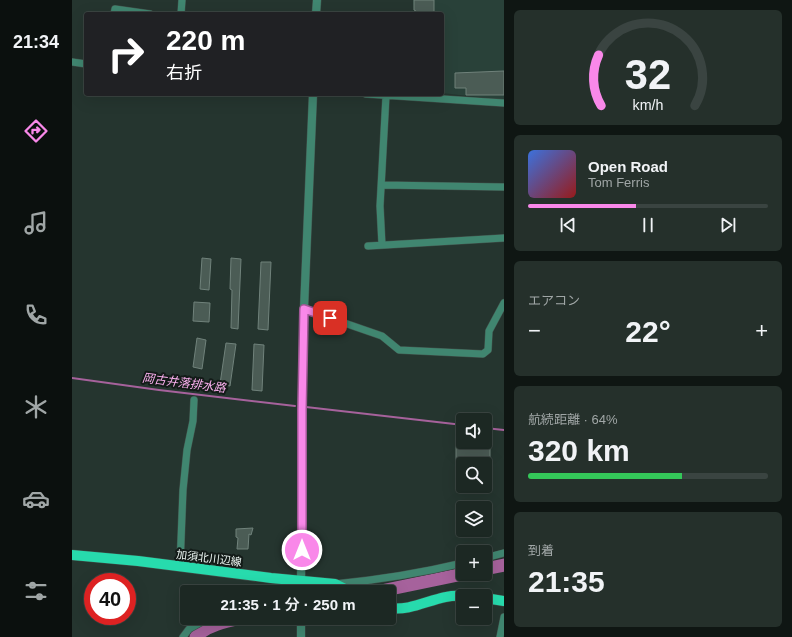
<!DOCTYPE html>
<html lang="ja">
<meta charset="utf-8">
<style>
body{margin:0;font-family:Helvetica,"Noto Sans JP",sans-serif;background:#25302b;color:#f1f3f6;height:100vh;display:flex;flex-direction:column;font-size:15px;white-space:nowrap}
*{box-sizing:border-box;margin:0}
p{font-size:13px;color:#a0a6a6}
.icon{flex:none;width:22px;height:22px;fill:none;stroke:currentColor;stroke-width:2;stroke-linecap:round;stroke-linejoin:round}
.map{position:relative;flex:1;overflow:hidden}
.sheet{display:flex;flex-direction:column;gap:10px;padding:10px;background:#0f1613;width:288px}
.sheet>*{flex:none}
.banner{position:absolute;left:12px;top:12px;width:360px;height:84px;border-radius:4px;box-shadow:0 4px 16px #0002,0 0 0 1px #3a4441;background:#202124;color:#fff;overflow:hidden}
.controls{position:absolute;left:384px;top:413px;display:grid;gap:8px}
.controls a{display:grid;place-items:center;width:36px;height:36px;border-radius:4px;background:#1c2823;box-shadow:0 4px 16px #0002,0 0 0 1px #3a4441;font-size:20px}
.speed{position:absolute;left:12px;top:573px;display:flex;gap:8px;font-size:20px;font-weight:700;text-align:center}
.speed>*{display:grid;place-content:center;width:52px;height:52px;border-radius:50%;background:#1c2823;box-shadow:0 4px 16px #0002,0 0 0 1px #3a4441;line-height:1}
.speed .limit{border:6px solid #d22;background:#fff;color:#111}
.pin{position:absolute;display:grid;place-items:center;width:34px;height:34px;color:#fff;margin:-17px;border-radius:8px;box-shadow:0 2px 6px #0006}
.me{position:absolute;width:44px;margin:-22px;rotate:0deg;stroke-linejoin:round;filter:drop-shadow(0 0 3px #0008)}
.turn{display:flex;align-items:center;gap:14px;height:84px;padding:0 16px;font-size:18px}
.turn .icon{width:52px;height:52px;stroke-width:2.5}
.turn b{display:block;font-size:28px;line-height:34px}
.big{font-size:30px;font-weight:600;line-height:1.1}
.sheet .widget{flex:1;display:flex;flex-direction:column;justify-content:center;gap:6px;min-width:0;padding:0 14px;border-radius:6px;background:#25302b}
.sheet .dial{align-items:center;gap:0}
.dial svg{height:104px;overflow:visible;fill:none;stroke:#3a4441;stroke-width:7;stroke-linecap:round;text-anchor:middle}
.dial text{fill:#f1f3f6;stroke:none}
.song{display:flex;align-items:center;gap:12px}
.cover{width:48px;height:48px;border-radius:6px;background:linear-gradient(135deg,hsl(220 70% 55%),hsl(0 70% 35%))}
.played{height:4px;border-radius:2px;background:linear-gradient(90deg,#f988e9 45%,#3a4441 45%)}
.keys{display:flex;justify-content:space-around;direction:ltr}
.heat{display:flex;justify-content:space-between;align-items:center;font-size:22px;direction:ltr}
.charge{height:6px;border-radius:3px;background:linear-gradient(90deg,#34c759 64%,#3a4441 0)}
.trip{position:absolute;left:108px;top:585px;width:216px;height:40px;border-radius:4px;background:#1c2823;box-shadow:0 4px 16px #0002,0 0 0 1px #3a4441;font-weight:600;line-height:40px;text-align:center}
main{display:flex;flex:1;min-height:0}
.tab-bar{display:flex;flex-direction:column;width:72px;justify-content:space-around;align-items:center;background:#0b100e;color:#a0a6a6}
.tab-bar .icon{width:28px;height:28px}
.tab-bar .current{color:#f988e9}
.tab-bar b{font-size:18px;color:#f1f3f6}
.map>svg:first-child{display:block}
.built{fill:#294139}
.water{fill:#a6629c}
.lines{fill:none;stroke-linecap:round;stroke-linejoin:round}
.stream{stroke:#a6629c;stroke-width:2}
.river{stroke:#a6629c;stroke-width:13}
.building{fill:#4b5c55;stroke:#70827b}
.minor-casing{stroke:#41504a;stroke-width:8}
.tertiary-casing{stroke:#41504a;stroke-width:9}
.primary-casing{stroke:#41504a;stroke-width:11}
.path{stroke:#727f7a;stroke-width:1.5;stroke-dasharray:1 3;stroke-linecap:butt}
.minor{stroke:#408670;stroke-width:7}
.tertiary{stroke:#408670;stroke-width:8}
.primary{stroke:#27dbad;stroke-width:10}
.route-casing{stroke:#a25897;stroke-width:10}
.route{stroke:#f988e9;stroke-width:7}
.labels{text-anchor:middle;stroke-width:4;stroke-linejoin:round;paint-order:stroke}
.street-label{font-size:11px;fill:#edf7f3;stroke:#131b18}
.water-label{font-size:12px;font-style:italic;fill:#fbb0ef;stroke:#131b18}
</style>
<main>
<nav class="tab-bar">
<b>21:34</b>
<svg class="icon current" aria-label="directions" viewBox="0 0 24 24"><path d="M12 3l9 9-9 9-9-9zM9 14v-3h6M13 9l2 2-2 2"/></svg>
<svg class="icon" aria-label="music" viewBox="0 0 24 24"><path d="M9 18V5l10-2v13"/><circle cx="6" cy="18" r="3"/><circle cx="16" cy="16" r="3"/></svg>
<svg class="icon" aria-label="phone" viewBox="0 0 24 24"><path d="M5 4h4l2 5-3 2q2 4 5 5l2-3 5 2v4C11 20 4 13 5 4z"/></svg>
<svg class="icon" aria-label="climate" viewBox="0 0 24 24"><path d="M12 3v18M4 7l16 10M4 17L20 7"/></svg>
<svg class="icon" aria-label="car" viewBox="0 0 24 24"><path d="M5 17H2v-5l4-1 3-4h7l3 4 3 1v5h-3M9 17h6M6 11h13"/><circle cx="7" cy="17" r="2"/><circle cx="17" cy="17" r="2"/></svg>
<svg class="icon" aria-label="filters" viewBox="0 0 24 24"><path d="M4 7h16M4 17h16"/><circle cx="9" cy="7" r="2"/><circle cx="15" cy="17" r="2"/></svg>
</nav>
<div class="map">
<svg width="432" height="637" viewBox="0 0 432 637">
<rect width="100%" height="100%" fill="#25352f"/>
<path class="built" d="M341,0H432V100L370,93V14H342Z"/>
<path class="water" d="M385,469H391V486H400V490H385Z"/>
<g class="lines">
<path class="stream" d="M0,378L87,390L223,406
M234,407L391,425
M413,428L432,430"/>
<path class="river" d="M413,569L432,565
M304,592L391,574
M124,637C134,625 155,621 170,618"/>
</g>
<path class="building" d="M342,0H362V14H344V11L342,10Z
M432,71V95H394V88H383V73Z
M130,258L139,259L137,290L128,289Z
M159,258L169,259L166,329L159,328L160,290L158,289Z
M189,262H199L196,330L186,329Z
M122,302L138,303L137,322L121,321Z
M125,338L134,340L130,369L121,367Z
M154,343L164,344L158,386L148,384Z
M182,344L192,345L190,391L180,390Z
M384,440H391V442H418V464H391V466H384Z
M181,528L179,535L177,534L176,549H165L166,538L164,537V529Z"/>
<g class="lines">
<g class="minor-casing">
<path id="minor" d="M42,14L43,9L78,14
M109,14L110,0
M0,62L14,64
M294,94L432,103
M310,185L432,187
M310,245L308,206L314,96
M296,246L432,238
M232,309L310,336L327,350L411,354L416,350L417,331L432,303
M413,558L432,553
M108,566L111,490L115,450L121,421L122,400
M263,584C306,580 349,573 391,563
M111,637L117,629L137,618
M428,637L432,617"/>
</g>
<g class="tertiary-casing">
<path id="tertiary" d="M244,14L245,0
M229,592L230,404L232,309L241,94
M229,618V637"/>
</g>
<g class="primary-casing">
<path id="primary" d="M0,555L66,561L199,578L263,584L279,592
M413,598L432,601
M317,608C343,612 366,593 391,596"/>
</g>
<path class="path" d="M295,587L301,592"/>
<use href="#minor" class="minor"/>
<use href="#tertiary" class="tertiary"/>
<use href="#primary" class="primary"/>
</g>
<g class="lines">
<g class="route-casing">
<path id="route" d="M230,550V410L232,309L258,318"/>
</g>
<use href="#route" class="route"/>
</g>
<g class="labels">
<g class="street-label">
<text transform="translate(137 558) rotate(7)" y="4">加須北川辺線</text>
</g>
<g class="water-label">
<text transform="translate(112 383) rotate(7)" y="4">岡古井落排水路</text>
</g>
</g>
</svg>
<div class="controls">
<a><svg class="icon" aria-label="sound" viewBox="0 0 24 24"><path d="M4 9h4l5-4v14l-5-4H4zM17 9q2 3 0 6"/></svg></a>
<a><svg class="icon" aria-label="search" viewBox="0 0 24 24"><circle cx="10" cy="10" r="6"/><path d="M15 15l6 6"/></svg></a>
<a><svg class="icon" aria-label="layers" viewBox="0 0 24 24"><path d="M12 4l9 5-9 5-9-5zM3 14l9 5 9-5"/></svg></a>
<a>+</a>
<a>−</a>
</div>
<div class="speed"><div class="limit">40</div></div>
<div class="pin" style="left:258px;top:318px;background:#d93025"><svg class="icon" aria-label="arrive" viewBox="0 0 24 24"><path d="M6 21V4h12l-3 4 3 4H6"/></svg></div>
<svg class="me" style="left:230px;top:550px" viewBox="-20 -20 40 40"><circle r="17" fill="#f988e9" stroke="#fff" stroke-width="3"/><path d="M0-11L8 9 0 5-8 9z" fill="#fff"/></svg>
<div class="trip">21:35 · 1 分 · 250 m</div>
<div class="banner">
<div class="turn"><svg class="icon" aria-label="right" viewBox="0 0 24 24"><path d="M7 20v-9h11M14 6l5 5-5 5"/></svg><div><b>220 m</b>右折</div></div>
</div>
</div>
<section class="sheet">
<div class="widget dial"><svg viewBox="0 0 100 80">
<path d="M14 69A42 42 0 1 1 86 69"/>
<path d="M14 69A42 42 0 0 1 12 30" stroke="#f988e9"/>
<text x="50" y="56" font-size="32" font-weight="700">32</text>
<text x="50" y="72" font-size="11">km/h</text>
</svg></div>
<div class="widget">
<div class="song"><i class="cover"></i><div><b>Open Road</b><p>Tom Ferris</p></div></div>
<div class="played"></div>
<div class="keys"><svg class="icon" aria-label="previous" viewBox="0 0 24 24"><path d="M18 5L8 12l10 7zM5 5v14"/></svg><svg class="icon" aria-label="pause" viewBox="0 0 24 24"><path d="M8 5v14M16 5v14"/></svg><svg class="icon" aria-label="next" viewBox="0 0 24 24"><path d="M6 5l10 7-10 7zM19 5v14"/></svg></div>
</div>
<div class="widget"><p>エアコン</p>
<div class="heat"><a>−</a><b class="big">22°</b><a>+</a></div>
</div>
<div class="widget"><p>航続距離 · 64%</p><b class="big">320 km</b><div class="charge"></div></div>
<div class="widget"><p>到着</p><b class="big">21:35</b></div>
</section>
</main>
